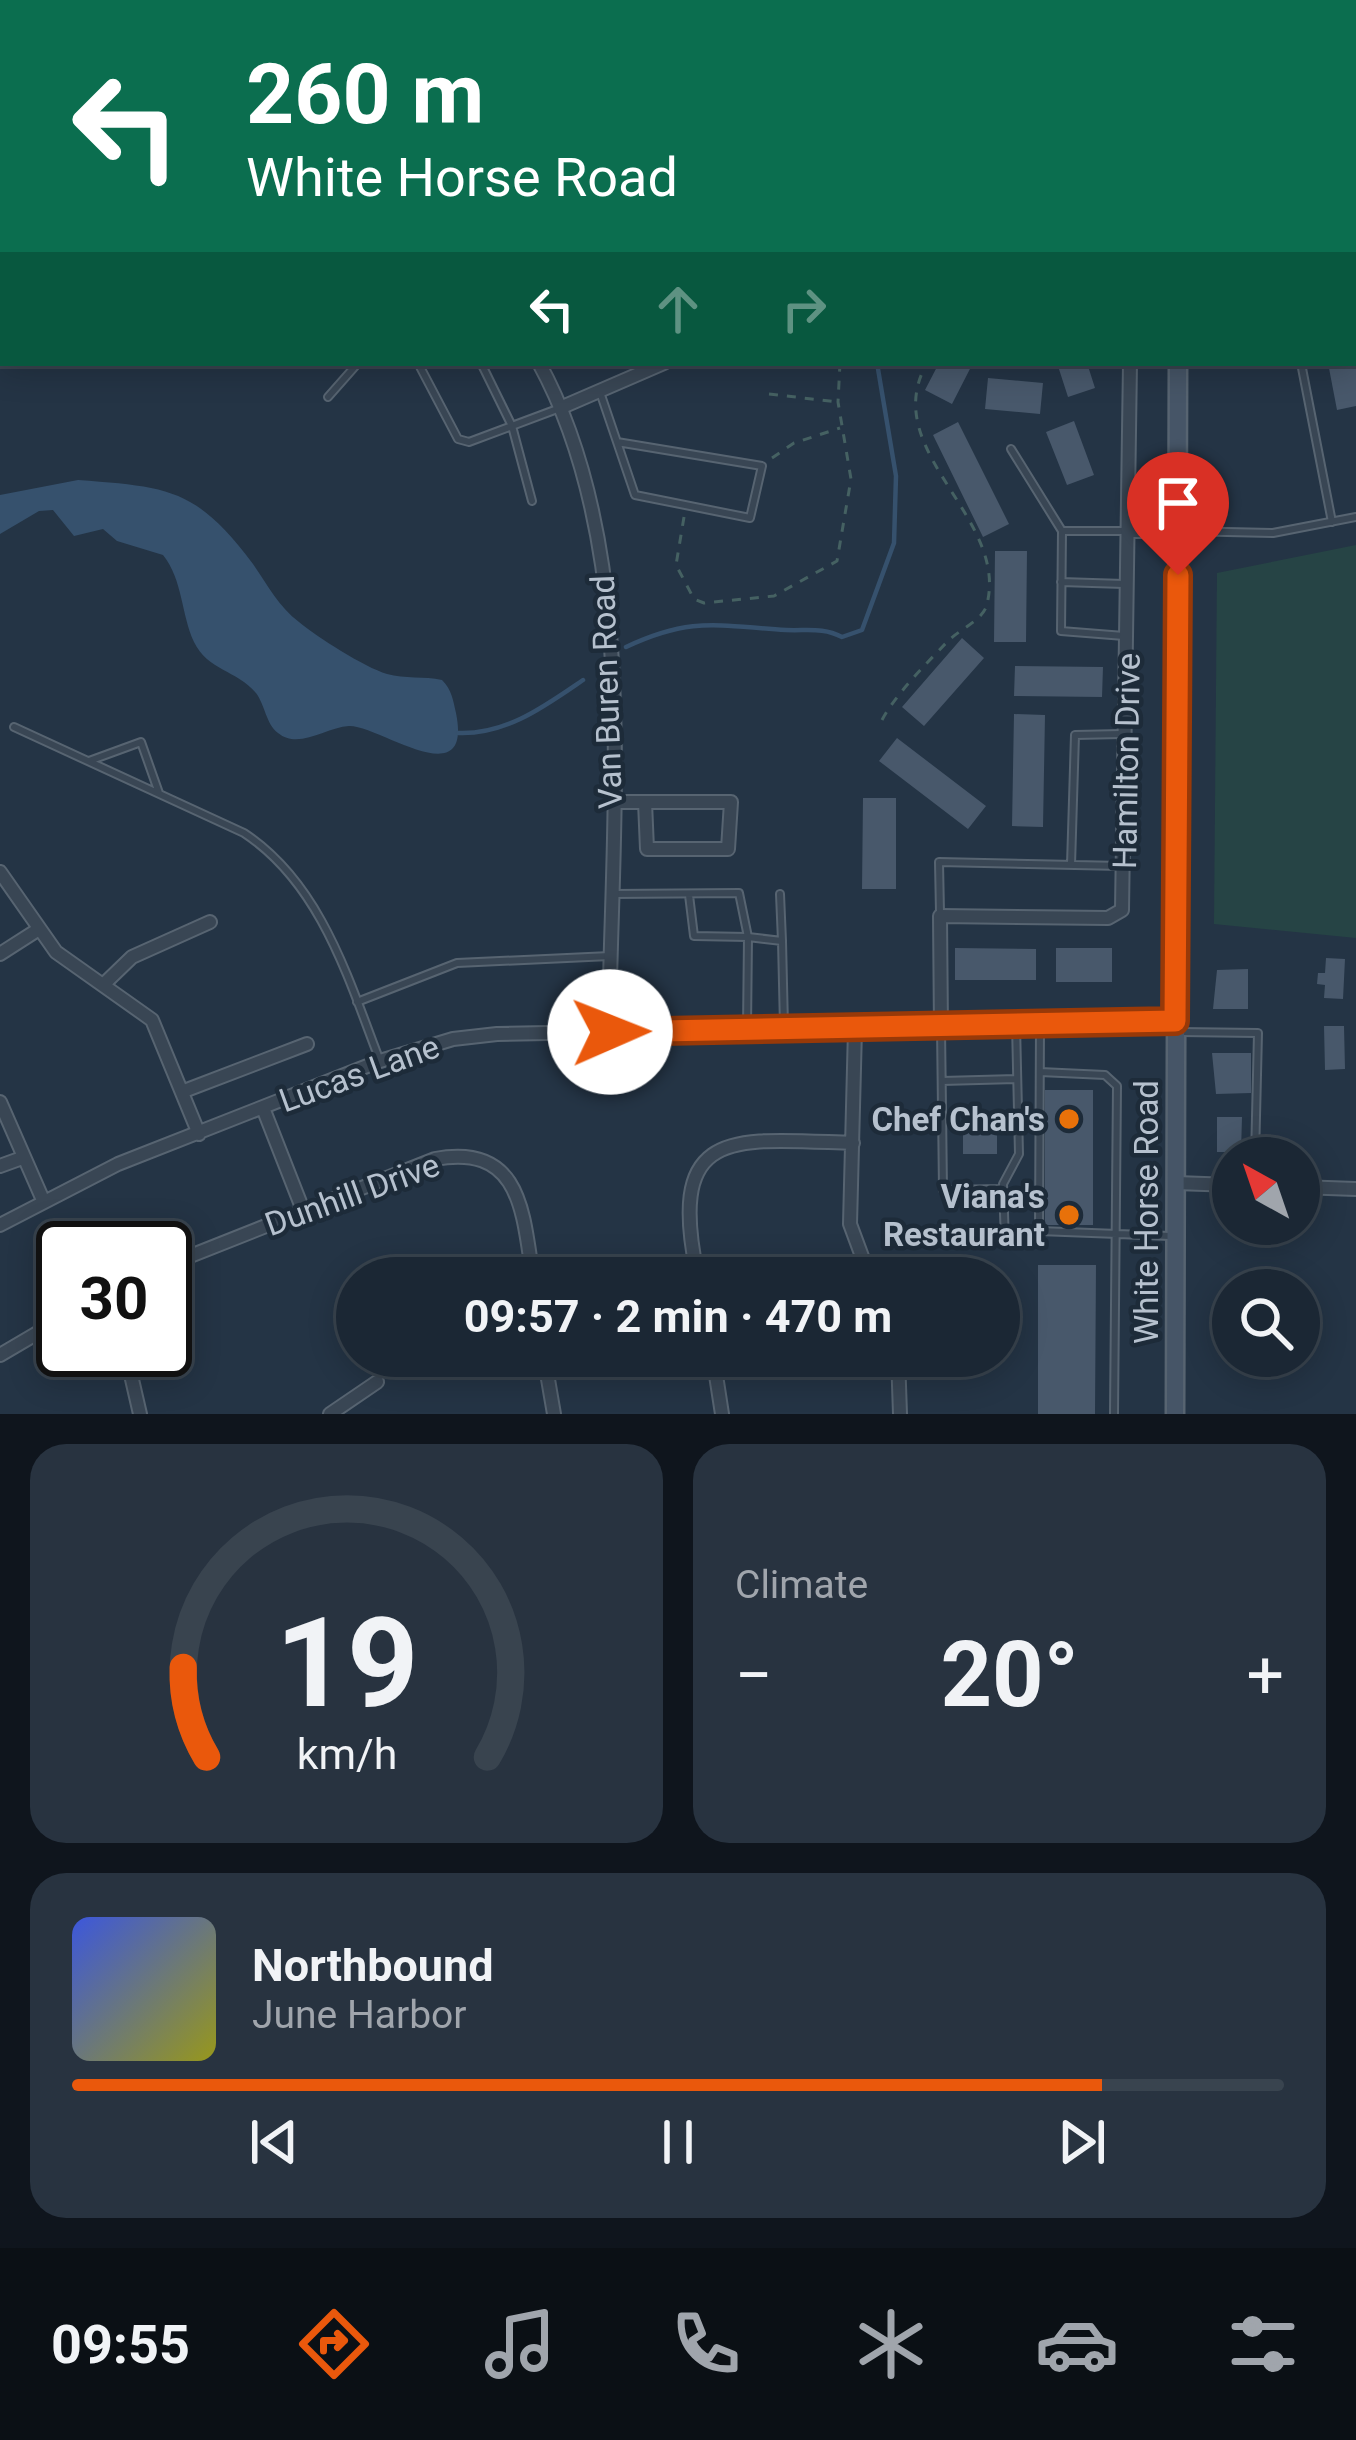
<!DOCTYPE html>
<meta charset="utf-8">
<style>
body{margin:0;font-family:Roboto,sans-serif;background:#283340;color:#f1f3f6;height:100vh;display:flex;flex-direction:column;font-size:45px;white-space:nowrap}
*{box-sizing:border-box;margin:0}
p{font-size:39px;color:#a0a5ac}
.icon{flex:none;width:66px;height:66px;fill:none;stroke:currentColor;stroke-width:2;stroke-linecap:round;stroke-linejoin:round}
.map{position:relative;height:1414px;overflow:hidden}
.sheet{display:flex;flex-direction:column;gap:30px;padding:30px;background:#0f151d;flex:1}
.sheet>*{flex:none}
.guide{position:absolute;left:0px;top:0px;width:1356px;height:366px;box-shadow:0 6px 30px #0003,0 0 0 3px #39444f;background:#0b6e4f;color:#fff;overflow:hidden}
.needle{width:78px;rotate:320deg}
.buttons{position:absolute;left:1212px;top:1137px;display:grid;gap:24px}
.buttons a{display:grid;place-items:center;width:108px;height:108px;border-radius:50%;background:#1b2734;box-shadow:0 6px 30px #0003,0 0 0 3px #39444f;font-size:60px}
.speed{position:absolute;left:36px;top:1221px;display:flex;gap:24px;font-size:60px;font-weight:700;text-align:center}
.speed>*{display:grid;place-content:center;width:156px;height:156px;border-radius:50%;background:#1b2734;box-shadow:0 6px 30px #0003,0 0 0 3px #39444f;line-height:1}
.speed .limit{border:6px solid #111;border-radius:18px;background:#fff;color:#111}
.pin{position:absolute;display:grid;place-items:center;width:102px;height:102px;color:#fff;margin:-123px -51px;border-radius:50% 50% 50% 0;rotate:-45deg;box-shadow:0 0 12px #0007}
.pin .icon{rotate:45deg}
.me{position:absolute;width:132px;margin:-66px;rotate:89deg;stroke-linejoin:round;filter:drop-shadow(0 0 9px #0008)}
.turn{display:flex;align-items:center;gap:42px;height:252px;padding:0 48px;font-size:54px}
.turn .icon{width:156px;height:156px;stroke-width:2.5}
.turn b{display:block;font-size:84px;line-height:102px}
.lanes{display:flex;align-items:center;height:114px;padding:0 48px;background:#0003;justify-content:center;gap:60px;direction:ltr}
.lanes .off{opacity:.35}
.big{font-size:90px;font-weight:700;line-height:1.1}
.sheet .widget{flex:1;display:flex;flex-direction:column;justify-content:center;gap:18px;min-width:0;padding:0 42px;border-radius:36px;background:#283340}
.sheet .dial{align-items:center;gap:0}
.dial svg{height:312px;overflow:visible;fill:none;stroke:#39444f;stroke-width:7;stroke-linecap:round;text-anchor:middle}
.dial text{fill:#f1f3f6;stroke:none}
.song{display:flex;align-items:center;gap:36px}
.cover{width:144px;height:144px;border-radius:18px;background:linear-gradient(135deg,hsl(230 70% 55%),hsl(60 70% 35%))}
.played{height:12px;border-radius:6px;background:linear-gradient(90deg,#ea580c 85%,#39444f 85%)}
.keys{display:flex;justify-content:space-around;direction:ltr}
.heat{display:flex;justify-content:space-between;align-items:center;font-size:66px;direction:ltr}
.sheet .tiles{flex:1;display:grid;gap:30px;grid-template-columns:1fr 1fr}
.widget:last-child{grid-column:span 2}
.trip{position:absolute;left:336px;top:1257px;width:684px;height:120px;border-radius:60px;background:#1b2734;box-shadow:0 6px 30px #0003,0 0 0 3px #39444f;font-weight:700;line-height:120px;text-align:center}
.dock{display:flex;height:192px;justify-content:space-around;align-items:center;background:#0b1015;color:#a0a5ac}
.dock .icon{width:84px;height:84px}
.dock .selected{color:#ea580c}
.dock b{font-size:54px;color:#f1f3f6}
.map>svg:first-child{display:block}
.green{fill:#264445}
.water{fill:#36516d}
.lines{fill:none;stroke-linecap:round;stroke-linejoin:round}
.stream{stroke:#36516d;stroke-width:4.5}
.building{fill:#48586b}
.service-casing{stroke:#576471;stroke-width:10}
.minor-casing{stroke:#576471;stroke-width:16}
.secondary-casing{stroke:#576471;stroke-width:21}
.path{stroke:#456162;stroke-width:3;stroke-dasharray:9 9;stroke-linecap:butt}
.service{stroke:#394654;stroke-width:6}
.minor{stroke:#394654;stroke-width:12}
.secondary{stroke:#465567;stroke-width:16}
.route-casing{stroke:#983908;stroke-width:30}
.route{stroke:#ea580c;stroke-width:21}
.food-dot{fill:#e8710a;stroke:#1d2b39;stroke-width:4.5}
.labels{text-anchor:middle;stroke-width:9;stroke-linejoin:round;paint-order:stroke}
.street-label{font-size:33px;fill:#b6c1ce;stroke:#1d2b39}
.poi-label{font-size:33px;font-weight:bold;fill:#b6c1ce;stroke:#1d2b39;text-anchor:end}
</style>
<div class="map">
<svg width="1356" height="1414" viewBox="0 0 1356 1414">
<rect width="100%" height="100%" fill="#243445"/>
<path class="green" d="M1356,545V938L1214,924L1217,573Z"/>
<path class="water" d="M78,480C169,487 196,488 253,564C267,584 279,607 299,622C317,637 364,667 387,674C405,679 424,676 442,680C452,690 453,700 456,713C473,797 379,725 349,726C326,727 299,750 278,733C266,724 265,705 256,693C237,670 208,671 194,642C181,614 183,580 163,555L117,541L103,529L74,536L53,510L39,511L0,534V495Z"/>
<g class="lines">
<path class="stream" d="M896,0L897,3
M626,647C692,616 718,626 786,630C807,631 823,627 842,637L862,630L894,543L896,476L877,363
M458,733C506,735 545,706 583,680"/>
</g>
<path class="building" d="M939,363H973L952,404L925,390Z
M1057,363H1087L1095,388L1068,397Z
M1328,363H1356V406L1337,410Z
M988,378L1043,383L1040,414L985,409Z
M1074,421L1094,475L1067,485L1046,432Z
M958,422L1009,524L983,537L933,435Z
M995,551H1027L1026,642H994Z
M962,638L984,658L924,726L902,707Z
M1015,666L1103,667L1102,697L1014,696Z
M1014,714L1045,715L1043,827L1012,826Z
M897,738L986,806L968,829L879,761Z
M863,798H896V889H862Z
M955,948L1036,949V980H955Z
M1056,948H1112V982H1056Z
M1326,958L1345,959L1343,999L1324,998L1325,985L1317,984L1318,973H1325Z
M1248,969V1009H1213L1217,970Z
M1324,1026H1344L1345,1069L1325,1070Z
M1212,1053H1251V1093L1216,1094Z
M1045,1090H1093V1225H1045Z
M1217,1117H1242L1241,1152H1217Z
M963,1118H1012V1131H997V1154H963Z
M1038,1265H1096L1095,1414H1038Z"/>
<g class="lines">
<g class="service-casing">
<path id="service" d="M4,0L5,3
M282,3L284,0
M436,3L438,0
M1055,3V0
M1353,45L1356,43
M1353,97L1356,100
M1353,149L1356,146
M418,363L458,439L469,442L560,408
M481,363L512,426L532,501
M1301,363L1332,522
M600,392L635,495L750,518L762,466L617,442
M328,397L358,363
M1011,449L1062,531L1061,631L1124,636
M1062,531H1124
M1181,531L1273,533L1356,517
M1061,582L1124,584
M14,727L244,833C321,884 348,978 380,1061
M89,761L141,742L159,793
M1071,865L1075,735L1122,734
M613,894L739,893L748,937L782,941L784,1026
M780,894L782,941
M689,895L694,936L748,937L747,1029
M940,913L939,862L1122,866
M357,1002L457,963L610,956
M1040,1025L1039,1231L1170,1236
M941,1028L943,1190L1003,1189
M1180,1032L1258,1033L1255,1158
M1040,1072L1105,1075L1117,1086L1114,1414
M942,1081L1016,1079
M1005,1242L1003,1184L1019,1154L1016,1025"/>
</g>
<g class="minor-casing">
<path id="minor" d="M155,0L158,3
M1134,3V0
M539,363C642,551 611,823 609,1032
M560,408L664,363
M1128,531H1179
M612,802H731L728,849H647L645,802
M0,872L56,952L152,1020L199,1134
M0,954L39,929
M104,984L132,957L210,922
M941,1028L940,916L1108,918L1122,910L1130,363
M855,1029L850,1224L870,1278
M184,1091L307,1044
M0,1102L43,1200
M263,1108L303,1210
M0,1166L22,1158
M1176,1183L1233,1185
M1299,1187L1356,1189
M0,1225L118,1164L380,1061L453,1039L497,1034L1175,1021
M165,1266L435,1159C522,1143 523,1214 533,1278
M698,1278C665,1125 732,1139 853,1143
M119,1350L131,1375L140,1414
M0,1355L63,1318
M544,1356L554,1414
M713,1356L722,1414
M898,1356L900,1414
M330,1414L377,1382"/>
</g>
<g class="secondary-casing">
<path id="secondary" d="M1182,3L1183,0
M1175,1414L1178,363"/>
</g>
<path class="path" d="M180,0L181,3
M616,0V3
M865,0L866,3
M926,0L927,3
M769,394L838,402
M772,458L794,443L840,428
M684,517L676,565L694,599L704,603L774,596L837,561L851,479L838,402L840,363
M882,720C895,695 926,664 947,642C958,630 984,620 987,604C1009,516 877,451 927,363"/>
<use href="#service" class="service"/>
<use href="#minor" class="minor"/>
<use href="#secondary" class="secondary"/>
</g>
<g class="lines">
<g class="route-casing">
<path id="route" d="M610,1032L1175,1021L1178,575"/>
</g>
<use href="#route" class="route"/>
</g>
<g class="food-dot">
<circle cx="1069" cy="1119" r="12"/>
<circle cx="1069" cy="1215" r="12"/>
</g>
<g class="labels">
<g class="street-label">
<text transform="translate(606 692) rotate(-92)" y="12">Van Buren Road</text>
<text transform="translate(1126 761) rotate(-89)" y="12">Hamilton Drive</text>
<text transform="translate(359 1073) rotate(-20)" y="12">Lucas Lane</text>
<text transform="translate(352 1194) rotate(-20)" y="12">Dunhill Drive</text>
<text transform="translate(1146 1212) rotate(-90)" y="12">White Horse Road</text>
</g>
<g class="poi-label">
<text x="1045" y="1131">Chef Chan's</text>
<text x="1045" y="1208">Viana's<tspan x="1045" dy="38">Restaurant</tspan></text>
</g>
</g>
</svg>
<div class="buttons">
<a><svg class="needle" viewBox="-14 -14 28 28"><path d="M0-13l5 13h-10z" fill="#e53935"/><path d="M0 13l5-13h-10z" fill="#a0a5ac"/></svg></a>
<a><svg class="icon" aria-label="search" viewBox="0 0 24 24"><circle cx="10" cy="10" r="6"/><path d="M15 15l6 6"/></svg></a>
</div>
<div class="speed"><div class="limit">30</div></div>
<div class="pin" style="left:1178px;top:575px;background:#d93025"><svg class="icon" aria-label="arrive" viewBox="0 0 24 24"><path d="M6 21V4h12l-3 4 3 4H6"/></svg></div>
<svg class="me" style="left:610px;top:1032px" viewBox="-20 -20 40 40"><circle r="19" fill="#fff"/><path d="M0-13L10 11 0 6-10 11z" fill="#ea580c"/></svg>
<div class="trip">09:57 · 2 min · 470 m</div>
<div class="guide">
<div class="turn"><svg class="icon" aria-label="left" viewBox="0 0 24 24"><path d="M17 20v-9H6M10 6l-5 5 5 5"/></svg><div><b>260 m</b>White Horse Road</div></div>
<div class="lanes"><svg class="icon" aria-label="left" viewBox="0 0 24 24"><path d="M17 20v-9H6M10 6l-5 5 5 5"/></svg><svg class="icon off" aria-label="ahead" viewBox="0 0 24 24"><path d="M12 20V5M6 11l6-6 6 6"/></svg><svg class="icon off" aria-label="right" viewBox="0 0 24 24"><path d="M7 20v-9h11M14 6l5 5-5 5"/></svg></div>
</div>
</div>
<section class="sheet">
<div class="tiles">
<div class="widget dial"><svg viewBox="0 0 100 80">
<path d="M14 69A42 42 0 1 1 86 69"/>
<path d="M14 69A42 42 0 0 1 8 46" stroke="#ea580c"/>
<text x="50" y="56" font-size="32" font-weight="700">19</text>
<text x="50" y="72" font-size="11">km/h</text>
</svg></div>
<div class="widget"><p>Climate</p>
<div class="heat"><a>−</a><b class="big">20°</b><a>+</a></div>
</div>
<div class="widget">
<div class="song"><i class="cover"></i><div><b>Northbound</b><p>June Harbor</p></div></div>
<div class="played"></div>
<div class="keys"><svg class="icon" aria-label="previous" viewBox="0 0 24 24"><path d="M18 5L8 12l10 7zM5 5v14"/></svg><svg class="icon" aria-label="pause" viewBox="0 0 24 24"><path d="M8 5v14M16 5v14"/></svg><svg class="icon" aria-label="next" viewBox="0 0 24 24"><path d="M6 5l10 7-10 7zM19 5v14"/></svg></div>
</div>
</div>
</section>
<nav class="dock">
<b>09:55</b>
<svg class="icon selected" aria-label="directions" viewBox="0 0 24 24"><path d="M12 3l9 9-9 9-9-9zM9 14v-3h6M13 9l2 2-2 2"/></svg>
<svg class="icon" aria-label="music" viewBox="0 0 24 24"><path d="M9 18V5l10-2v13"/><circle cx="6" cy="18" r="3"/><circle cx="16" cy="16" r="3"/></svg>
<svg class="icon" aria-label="phone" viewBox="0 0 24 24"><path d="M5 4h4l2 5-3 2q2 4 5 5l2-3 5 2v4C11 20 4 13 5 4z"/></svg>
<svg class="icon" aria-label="climate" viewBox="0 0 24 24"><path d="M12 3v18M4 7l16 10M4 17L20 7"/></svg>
<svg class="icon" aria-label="car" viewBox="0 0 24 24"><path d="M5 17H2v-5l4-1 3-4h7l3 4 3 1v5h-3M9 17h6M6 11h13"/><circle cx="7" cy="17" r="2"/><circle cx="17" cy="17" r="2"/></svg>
<svg class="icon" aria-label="filters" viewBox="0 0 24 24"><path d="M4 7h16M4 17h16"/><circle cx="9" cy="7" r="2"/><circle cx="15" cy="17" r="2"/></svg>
</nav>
